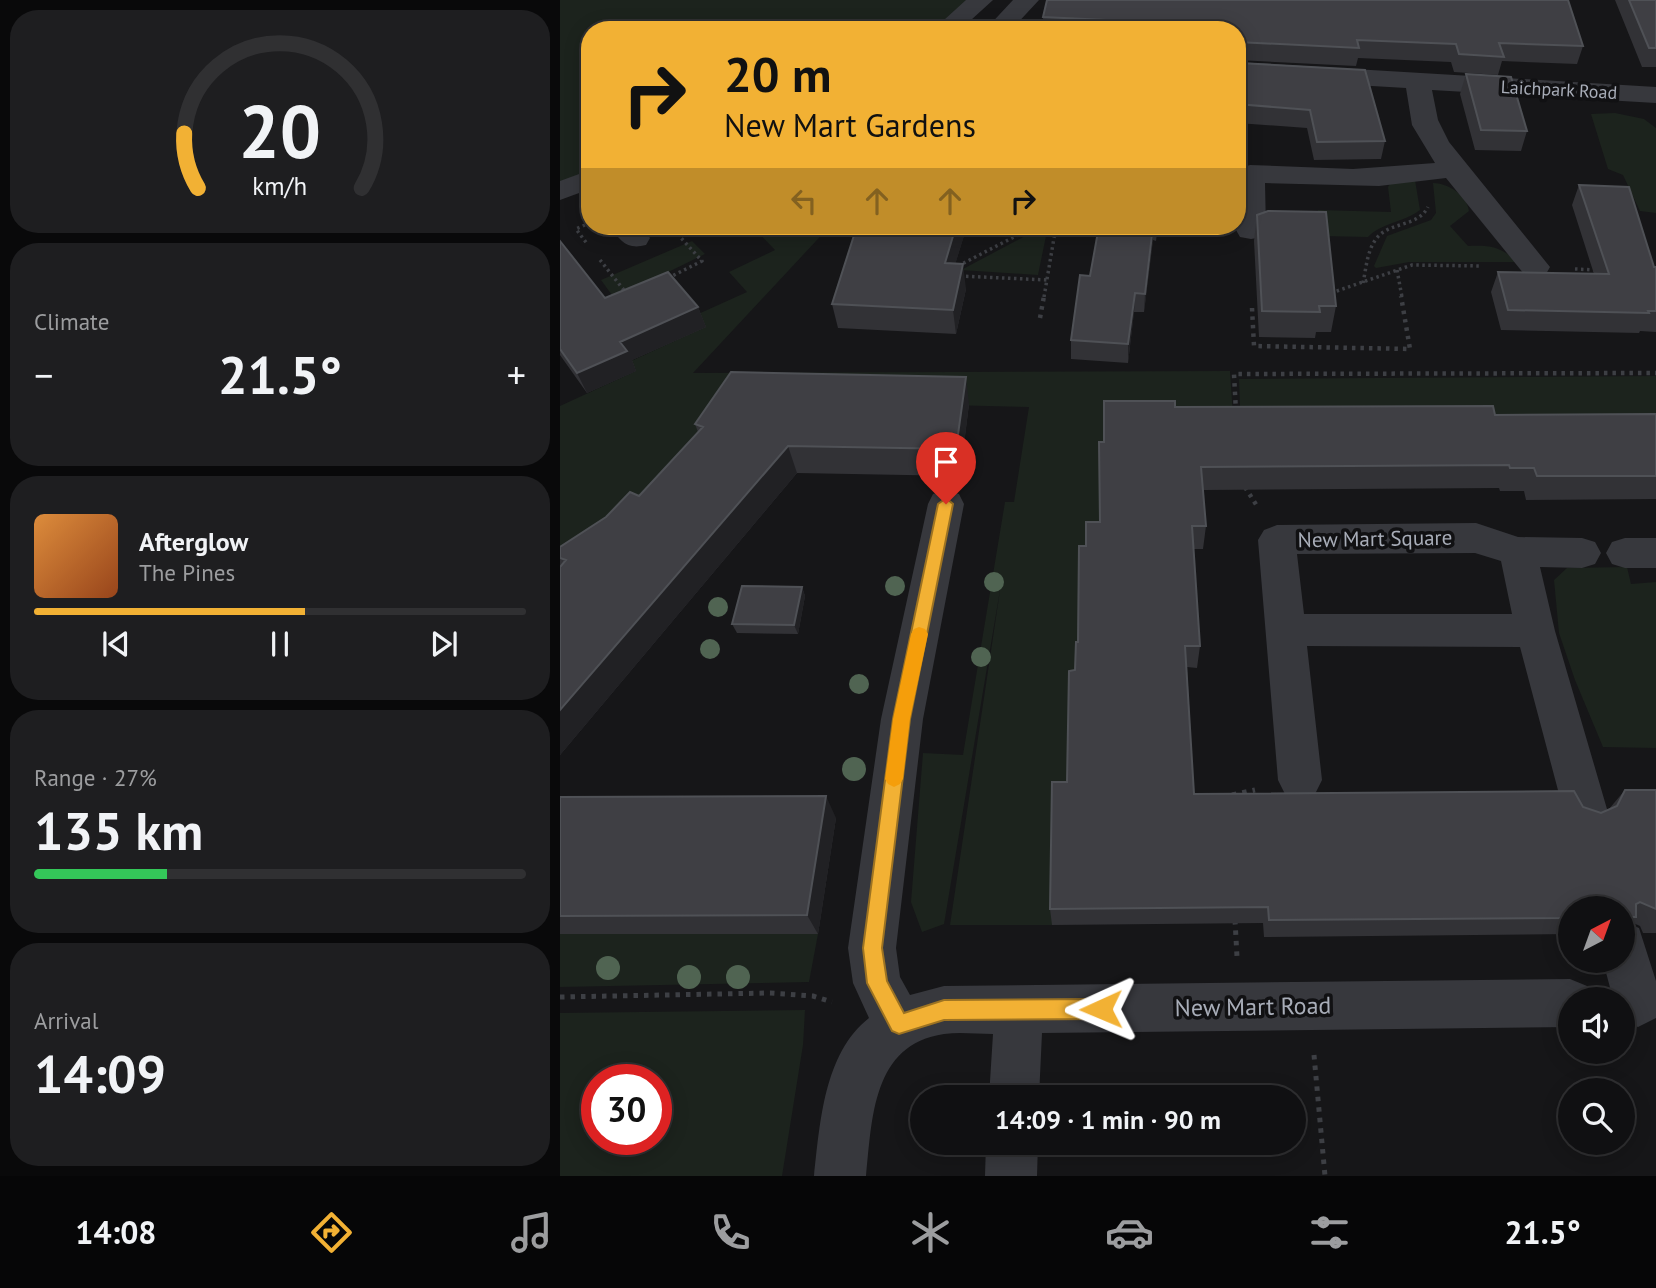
<!DOCTYPE html>
<meta charset="utf-8">
<style>
body{margin:0;font-family:"PT Sans",sans-serif;background:#1e1e20;color:#f1f3f6;height:100vh;display:flex;flex-direction:column;font-size:26px;white-space:nowrap}
*{box-sizing:border-box;margin:0}
p{font-size:23px;color:#9c9d9f}
.icon{flex:none;width:38px;height:38px;fill:none;stroke:currentColor;stroke-width:2;stroke-linecap:round;stroke-linejoin:round}
.map{position:relative;flex:1;overflow:hidden}
.panel{display:flex;flex-direction:column;gap:10px;padding:10px;background:#09090a;width:560px}
.panel>*{flex:none}
.top-card{position:absolute;left:21px;top:21px;width:665px;height:214px;border-radius:28px;box-shadow:0 4px 18px #0003,0 0 0 2px #303032;background:#f2b134;color:#111;overflow:hidden}
.needle{width:46px;rotate:41deg}
.controls{position:absolute;left:998px;top:896px;display:grid;gap:14px}
.controls a{display:grid;place-items:center;width:77px;height:77px;border-radius:50%;background:#101012;box-shadow:0 4px 18px #0003,0 0 0 2px #303032;font-size:35px}
.speed{position:absolute;left:21px;top:1064px;display:flex;gap:14px;font-size:35px;font-weight:700;text-align:center}
.speed>*{display:grid;place-content:center;width:91px;height:91px;border-radius:50%;background:#101012;box-shadow:0 4px 18px #0003,0 0 0 2px #303032;line-height:1}
.speed .limit{border:10px solid #d22;background:#fff;color:#111}
.pin{position:absolute;display:grid;place-items:center;width:60px;height:60px;color:#fff;margin:-72px -30px;border-radius:50% 50% 50% 0;rotate:-45deg;box-shadow:0 0 7px #0007}
.pin .icon{rotate:45deg}
.me{position:absolute;width:77px;margin:-38px;rotate:269deg;stroke-linejoin:round;filter:drop-shadow(0 0 5px #0008)}
.turn{display:flex;align-items:center;gap:24px;height:147px;padding:0 28px;font-size:32px}
.turn .icon{width:91px;height:91px;stroke-width:2.5}
.turn b{display:block;font-size:49px;line-height:60px}
.lanes{display:flex;align-items:center;height:66px;padding:0 28px;background:#0003;justify-content:center;gap:35px;direction:ltr}
.lanes .off{opacity:.35}
.big{font-size:52px;font-weight:700;line-height:1.1}
.panel .card{flex:1;display:flex;flex-direction:column;justify-content:center;gap:10px;min-width:0;padding:0 24px;border-radius:28px;background:#1e1e20}
.panel .dial{align-items:center;gap:0}
.dial svg{height:182px;overflow:visible;fill:none;stroke:#303032;stroke-width:7;stroke-linecap:round;text-anchor:middle}
.dial text{fill:#f1f3f6;stroke:none}
.song{display:flex;align-items:center;gap:21px}
.cover{width:84px;height:84px;border-radius:10px;background:linear-gradient(135deg,hsl(30 70% 55%),hsl(20 70% 35%))}
.played{height:7px;border-radius:4px;background:linear-gradient(90deg,#f2b134 55%,#303032 55%)}
.keys{display:flex;justify-content:space-around;direction:ltr}
.heat{display:flex;justify-content:space-between;align-items:center;font-size:38px;direction:ltr}
.charge{height:10px;border-radius:5px;background:linear-gradient(90deg,#34c759 27%,#303032 0)}
.trip{position:absolute;left:350px;top:1085px;width:396px;height:70px;border-radius:35px;background:#101012;box-shadow:0 4px 18px #0003,0 0 0 2px #303032;font-weight:700;line-height:70px;text-align:center}
.tabs{display:flex;height:112px;justify-content:space-around;align-items:center;background:#060607;color:#9c9d9f}
.tabs .icon{width:49px;height:49px}
.tabs .current{color:#f2b134}
.tabs b{font-size:32px;color:#f1f3f6}
main{display:flex;flex:1;min-height:0}
.map>svg:first-child{display:block}
.green{fill:#1c231d;fill-rule:evenodd}
.lines{fill:none;stroke-linecap:round;stroke-linejoin:round}
.path-far2{stroke:#3d3f44;stroke-width:3.5;stroke-dasharray:2.5 3.5;stroke-linecap:butt}
.path-far1{stroke:#3d3f44;stroke-width:4.5;stroke-dasharray:3.5 5;stroke-linecap:butt}
.path{stroke:#3d3f44;stroke-width:5;stroke-dasharray:4.5 6;stroke-linecap:butt}
.minor{fill:#37383d;fill-rule:evenodd}
.tree{fill:#506452}
.wall{fill:#323236}
.shaded-wall{fill:#212124}
.building{fill:#3f3f44;stroke:#4f5156;stroke-width:2}
.route{fill:#f2b134;stroke:#9d7322;stroke-width:2}
.slow{fill:#f59e0b}
.labels{text-anchor:middle;stroke-width:7;stroke-linejoin:round;paint-order:stroke}
.far-street-label{font-size:18px;fill:#a8adb8;stroke:#111113}
.street-label{font-size:21px;fill:#a8adb8;stroke:#111113}
.near-street-label{font-size:24px;fill:#a8adb8;stroke:#111113}
</style>
<main>
<section class="panel">
<div class="card dial"><svg viewBox="0 0 100 80">
<path d="M14 69A42 42 0 1 1 86 69"/>
<path d="M14 69A42 42 0 0 1 8 45" stroke="#f2b134"/>
<text x="50" y="56" font-size="32" font-weight="700">20</text>
<text x="50" y="72" font-size="11">km/h</text>
</svg></div>
<div class="card"><p>Climate</p>
<div class="heat"><a>−</a><b class="big">21.5°</b><a>+</a></div>
</div>
<div class="card">
<div class="song"><i class="cover"></i><div><b>Afterglow</b><p>The Pines</p></div></div>
<div class="played"></div>
<div class="keys"><svg class="icon" aria-label="previous" viewBox="0 0 24 24"><path d="M18 5L8 12l10 7zM5 5v14"/></svg><svg class="icon" aria-label="pause" viewBox="0 0 24 24"><path d="M8 5v14M16 5v14"/></svg><svg class="icon" aria-label="next" viewBox="0 0 24 24"><path d="M6 5l10 7-10 7zM19 5v14"/></svg></div>
</div>
<div class="card"><p>Range · 27%</p><b class="big">135 km</b><div class="charge"></div></div>
<div class="card"><p>Arrival</p><b class="big">14:09</b></div>
</section>
<div class="map">
<svg width="1096" height="1176" viewBox="0 0 1096 1176">
<rect width="100%" height="100%" fill="#161618"/>
<path class="green" d="M0,0H431L395,30H30V187L0,199Z
M1055,113L1084,119L1096,128V213L1080,211L1063,175L1048,169L1031,114Z
M855,180L860,210C843,223 823,222 808,237L762,236L758,210L831,212L828,187L832,181Z
M873,183C888,183 907,195 909,211L890,226L908,246C929,245 941,246 957,262H849L816,268L814,266L827,236L871,220L876,213Z
M192,226H270L133,373L670,371L674,431L545,508L519,642L508,779L492,925H390L441,584L384,924L362,932L351,902L363,753L403,755L445,502H454L469,407L181,400L0,610V406L76,371L69,362L145,327L136,315L187,292L169,272L215,250Z
M469,234L486,236L478,275L401,270Z
M132,241L145,254L94,279L110,303L46,332L0,329L57,302L41,280Z
M1096,376V431H681L679,379Z
M1067,567L1071,584L1096,582V748L1043,747L1015,680L999,633L994,580L1007,568Z
M0,934H258L249,982L0,987Z
M245,1010L243,1045L222,1176H0V1013ZM37,1080H96V1139H37Z"/>
<g class="lines">
<path class="path-far2" d="M25,225L16,229L28,245
M40,260L67,294
M398,266L475,226
M1015,269L1037,270
M837,270L842,297
M400,276L487,280
M108,278L142,261L112,228
M803,283C806,269 807,251 816,239C829,221 857,228 868,207
M771,293L852,265L922,266
M484,297L495,232L485,226"/>
<path class="path-far1" d="M692,308L694,346L850,349L841,296
M480,318L484,296
M676,412L674,374L1096,373
M685,487L697,506"/>
<path class="path" d="M672,795L695,790
M675,920L677,957
M0,997L210,993L253,996L272,1002
M754,1055L765,1176"/>
<path class="minor" d="M406,0H433L400,30H373Z
M453,0H479L451,30H425Z
M677,62L1096,87V103L872,90L878,120L889,142L990,267L986,274L975,277L964,274L886,178L819,186L705,183L706,230L702,237L691,239L680,237L676,230L677,172L680,168L690,165L793,169L875,163L852,125L846,88L677,78Z
M30,170V189L0,200V181Z
M50,226H81L90,238L86,245C67,250 60,241 50,226Z
M386,490L399,494L404,504L363,719L336,948L340,977L350,995L384,986L1010,979L1027,986L1033,999H1010V1027L482,1033L479,1097H429L433,1034C417,1034 400,1032 384,1034C312,1044 312,1120 306,1176H254C260,1123 264,1053 309,1018L293,983L288,948L321,719L368,504L373,494Z
M916,523L958,537L1022,538L1035,542L1041,553L1035,564L1022,568L980,567L995,631L1047,809L1040,823L1025,829L1010,823L1003,809L960,647L747,646L762,780L755,794L740,800L725,794L718,780L698,540L704,530L717,525ZM915,553L941,561L952,614H744L737,554Z
M1065,538H1096V568H1065L1052,564L1046,553L1052,542Z
M1062,921L1079,928L1096,981V1018L1078,1027L1062,1021V999H1053L1043,961H1062Z
M426,1143H478L477,1176H425Z"/>
</g>
<g class="tree">
<circle cx="434" cy="582" r="10"/>
<circle cx="335" cy="586" r="10"/>
<circle cx="158" cy="607" r="10"/>
<circle cx="150" cy="649" r="10"/>
<circle cx="421" cy="657" r="10"/>
<circle cx="299" cy="684" r="10"/>
<circle cx="294" cy="769" r="12"/>
<circle cx="48" cy="968" r="12"/>
<circle cx="129" cy="977" r="12"/>
<circle cx="178" cy="977" r="12"/>
</g>
<path class="wall" d="M1055,0H1096V67H1082Z
M483,17L1023,46L1017,64L942,61L938,75L894,72L891,62L798,58L796,66L677,60V30H483Z
M677,61L825,141L821,159L754,160L747,128L677,123Z
M906,74L967,131L961,151L915,150L900,94Z
M1019,185L1094,267H1096V332L1080,331L1079,333L941,330L931,292L938,272L1034,274L1012,205Z
M697,215L776,306L771,332H756L755,338L699,337L694,241Z
M407,226L395,264L406,289L396,334L278,328L272,304Z
M539,226H598L596,241L593,240L584,312H574L568,363L511,359V340L530,276Z
M0,241L45,298L138,307L146,327L72,360L76,371L27,393L0,355Z
M409,404L400,476L237,473L0,755V547L79,496L138,432L135,424Z
M615,407L935,415L1096,414V499L966,500L964,491H940L939,488L643,490L646,526L643,549H633L640,646L637,668L627,667L634,794L1023,807L1041,813L1049,809L1065,790H1096V933H1083L1080,926L1071,922L1062,931V908H1010V934L704,937L703,923L492,925L490,909L507,782L526,546L540,522L544,442Z
M242,587L245,596L238,634L177,633L172,624Z
M0,797L276,818L258,934H0Z"/>
<path class="shaded-wall" d="M396,226H407L388,288L385,263Z
M593,226V240L584,312L585,294Z
M403,264L406,289L396,334L393,310Z
M575,293L574,312L568,363V344Z
M138,307L146,327L72,360L76,371L27,393L17,373L60,342Z
M406,377L409,404L400,476L396,449Z
M228,446L237,473L0,755V710Z
M242,587L245,596L238,634L234,625Z
M266,796L276,818L258,934L247,915Z"/>
<path class="building" d="M487,0H1008L1023,46L939,43L944,57L899,54L896,44L797,40L799,48L677,42V30H565L567,21L483,17Z
M1069,0H1096V48H1089Z
M677,61L679,63L805,70L825,141L757,142L750,110L677,104Z
M906,74L951,77L967,131L921,130Z
M1019,185L1069,187L1094,267H1096V311H1088L1089,313L948,310L938,272L1049,274Z
M708,211L766,212L776,306H759L760,312L702,311L697,215Z
M297,226H396L385,263L403,264L393,310L272,304Z
M539,226H593L585,294L575,293L568,344L511,340L520,275L530,276Z
M0,241L45,298L108,272L138,307L60,342L67,351L17,373L0,349Z
M171,372L406,377L396,449L228,446L0,710V567L6,560L0,558V547L46,517L70,492L79,496L143,427L135,424Z
M544,401H615V407L933,406L935,415L1096,414V476H977L974,468H950L949,465L641,467L646,526H632L640,646H625L634,794L1014,791L1023,807L1041,813L1057,806L1065,790H1096V909L1080,902L1076,904V917H1062V908H1010V918L709,920L708,907L490,909L492,782H507L509,671L515,670L516,642H518L519,546H526V522H540L539,442H544Z
M182,586L242,587L234,625L172,624Z
M266,796L247,915L0,916V797Z"/>
<path class="route" d="M386,498L393,504L350,719L322,948L327,981L344,1013L384,1000L541,999L548,1002L551,1009L548,1016L541,1019L384,1020L339,1034L332,1031L307,983L303,948L333,719L378,504Z"/>
<path class="slow" d="M359,627L365,629L368,634L350,719L343,779L340,784L334,787L328,784L325,779L333,719L351,634L354,629Z"/>
<g class="labels">
<g class="far-street-label">
<text transform="translate(999 90) rotate(3)" y="6">Laichpark Road</text>
</g>
<g class="street-label">
<text transform="translate(815 539) rotate(-1)" y="7">New Mart Square</text>
</g>
<g class="near-street-label">
<text transform="translate(693 1007) rotate(-1)" y="8">New Mart Road</text>
</g>
</g>
</svg>
<div class="controls">
<a><svg class="needle" viewBox="-14 -14 28 28"><path d="M0-13l5 13h-10z" fill="#e53935"/><path d="M0 13l5-13h-10z" fill="#9c9d9f"/></svg></a>
<a><svg class="icon" aria-label="sound" viewBox="0 0 24 24"><path d="M4 9h4l5-4v14l-5-4H4zM17 9q2 3 0 6"/></svg></a>
<a><svg class="icon" aria-label="search" viewBox="0 0 24 24"><circle cx="10" cy="10" r="6"/><path d="M15 15l6 6"/></svg></a>
</div>
<div class="speed"><div class="limit">30</div></div>
<div class="pin" style="left:386px;top:504px;background:#d93025"><svg class="icon" aria-label="arrive" viewBox="0 0 24 24"><path d="M6 21V4h12l-3 4 3 4H6"/></svg></div>
<svg class="me" style="left:541px;top:1009px" viewBox="-20 -20 40 40"><path d="M0-17L14 15 0 8-14 15z" fill="#f2b134" stroke="#fff" stroke-width="4"/></svg>
<div class="trip">14:09 · 1 min · 90 m</div>
<div class="top-card">
<div class="turn"><svg class="icon" aria-label="right" viewBox="0 0 24 24"><path d="M7 20v-9h11M14 6l5 5-5 5"/></svg><div><b>20 m</b>New Mart Gardens</div></div>
<div class="lanes"><svg class="icon off" aria-label="left" viewBox="0 0 24 24"><path d="M17 20v-9H6M10 6l-5 5 5 5"/></svg><svg class="icon off" aria-label="ahead" viewBox="0 0 24 24"><path d="M12 20V5M6 11l6-6 6 6"/></svg><svg class="icon off" aria-label="ahead" viewBox="0 0 24 24"><path d="M12 20V5M6 11l6-6 6 6"/></svg><svg class="icon" aria-label="right" viewBox="0 0 24 24"><path d="M7 20v-9h11M14 6l5 5-5 5"/></svg></div>
</div>
</div>
</main>
<nav class="tabs">
<b>14:08</b>
<svg class="icon current" aria-label="directions" viewBox="0 0 24 24"><path d="M12 3l9 9-9 9-9-9zM9 14v-3h6M13 9l2 2-2 2"/></svg>
<svg class="icon" aria-label="music" viewBox="0 0 24 24"><path d="M9 18V5l10-2v13"/><circle cx="6" cy="18" r="3"/><circle cx="16" cy="16" r="3"/></svg>
<svg class="icon" aria-label="phone" viewBox="0 0 24 24"><path d="M5 4h4l2 5-3 2q2 4 5 5l2-3 5 2v4C11 20 4 13 5 4z"/></svg>
<svg class="icon" aria-label="climate" viewBox="0 0 24 24"><path d="M12 3v18M4 7l16 10M4 17L20 7"/></svg>
<svg class="icon" aria-label="car" viewBox="0 0 24 24"><path d="M5 17H2v-5l4-1 3-4h7l3 4 3 1v5h-3M9 17h6M6 11h13"/><circle cx="7" cy="17" r="2"/><circle cx="17" cy="17" r="2"/></svg>
<svg class="icon" aria-label="filters" viewBox="0 0 24 24"><path d="M4 7h16M4 17h16"/><circle cx="9" cy="7" r="2"/><circle cx="15" cy="17" r="2"/></svg>
<b>21.5°</b>
</nav>
